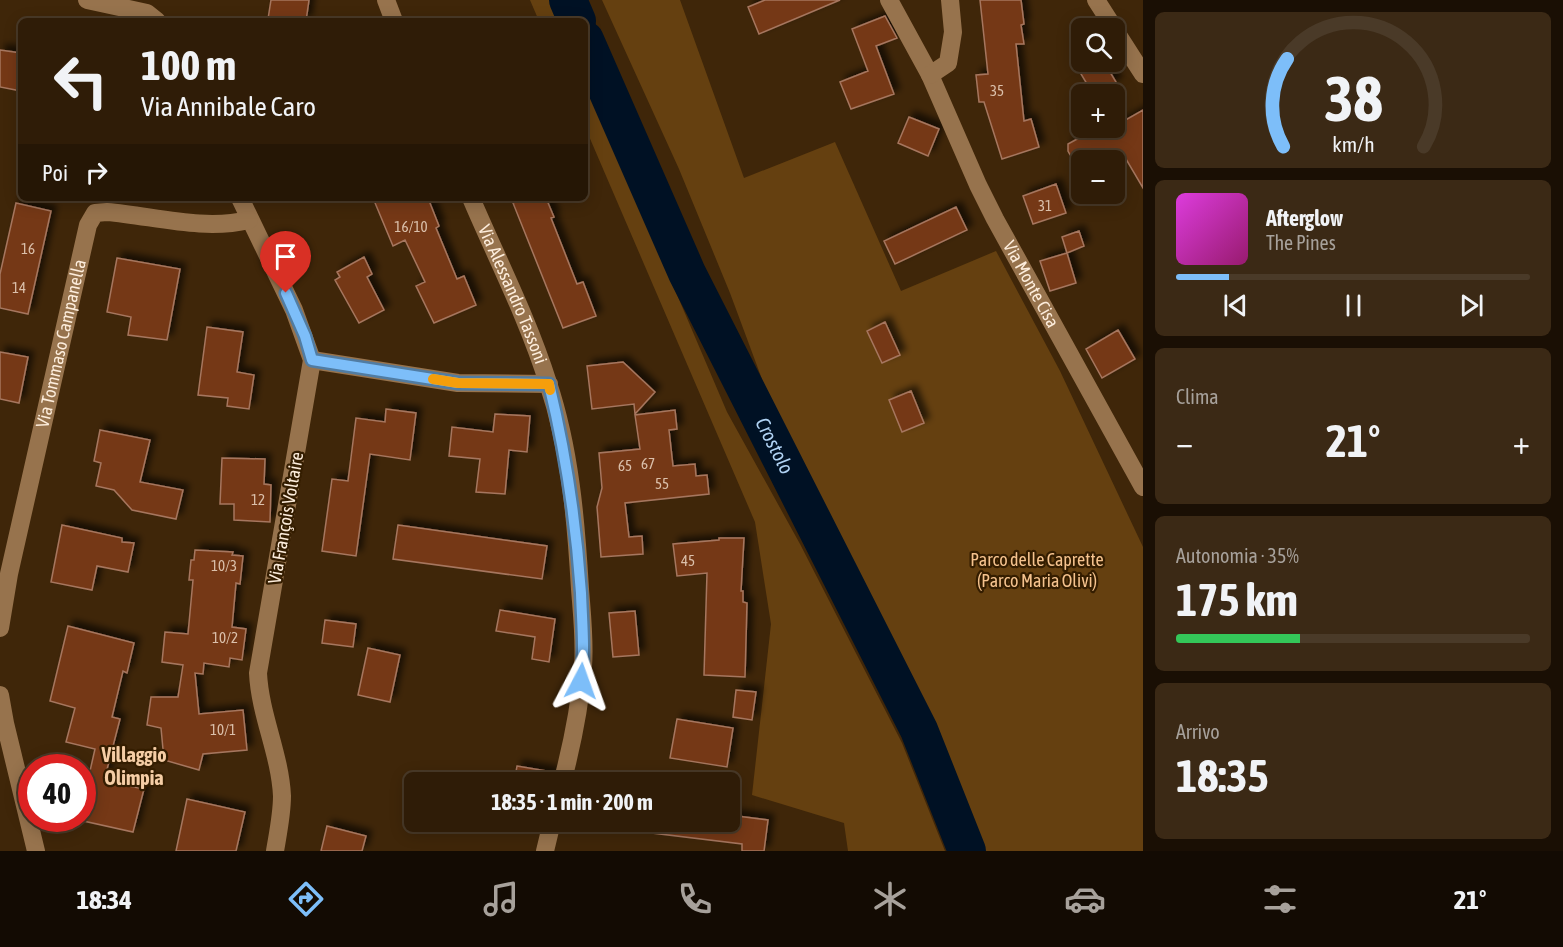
<!DOCTYPE html>
<html lang="it">
<meta charset="utf-8">
<style>
body{margin:0;font-family:"Asap Condensed",sans-serif;background:#3b2915;color:#f1f3f6;height:100vh;display:flex;flex-direction:column;font-size:22px;white-space:nowrap}
*{box-sizing:border-box;margin:0}
p{font-size:20px;color:#a7a19b}
.icon{flex:none;width:33px;height:33px;fill:none;stroke:currentColor;stroke-width:2;stroke-linecap:round;stroke-linejoin:round}
.map{position:relative;flex:1;overflow:hidden}
.drawer{display:flex;flex-direction:column;gap:12px;padding:12px;background:#1a0f04;width:420px}
.drawer>*{flex:none}
.banner{position:absolute;left:18px;top:18px;width:570px;height:183px;border-radius:9px;box-shadow:0 3px 15px #0003,0 0 0 2px #4a3a28;background:#2f1c07;color:#f1f3f6;overflow:hidden}
.buttons{position:absolute;left:1071px;top:18px;display:grid;gap:12px}
.buttons a{display:grid;place-items:center;width:54px;height:54px;border-radius:9px;background:#2f1c07;box-shadow:0 3px 15px #0003,0 0 0 2px #4a3a28;font-size:30px}
.speed{position:absolute;left:18px;top:754px;display:flex;gap:12px;font-size:30px;font-weight:700;text-align:center}
.speed>*{display:grid;place-content:center;width:78px;height:78px;border-radius:50%;background:#2f1c07;box-shadow:0 3px 15px #0003,0 0 0 2px #4a3a28;line-height:1}
.speed .limit{border:9px solid #d22;background:#fff;color:#111}
.pin{position:absolute;display:grid;place-items:center;width:51px;height:51px;color:#fff;margin:-62px -26px;border-radius:50% 50% 50% 0;rotate:-45deg;box-shadow:0 0 6px #0007}
.pin .icon{rotate:45deg}
.me{position:absolute;width:66px;margin:-33px;rotate:4deg;stroke-linejoin:round;filter:drop-shadow(0 0 4px #0008)}
.turn{display:flex;align-items:center;gap:21px;height:126px;padding:0 24px;font-size:27px}
.turn .icon{width:78px;height:78px;stroke-width:2.5}
.turn b{display:block;font-size:42px;line-height:51px}
.then{display:flex;align-items:center;height:57px;padding:0 24px;background:#0003;gap:12px;font-size:22px}
.big{font-size:45px;font-weight:700;line-height:1.1}
.drawer .card{flex:1;display:flex;flex-direction:column;justify-content:center;gap:9px;min-width:0;padding:0 21px;border-radius:9px;background:#3b2915}
.drawer .dial{align-items:center;gap:0}
.dial svg{height:156px;overflow:visible;fill:none;stroke:#4a3a28;stroke-width:7;stroke-linecap:round;text-anchor:middle}
.dial text{fill:#f1f3f6;stroke:none}
.song{display:flex;align-items:center;gap:18px}
.cover{width:72px;height:72px;border-radius:9px;background:linear-gradient(135deg,hsl(300 70% 55%),hsl(320 70% 35%))}
.played{height:6px;border-radius:3px;background:linear-gradient(90deg,#7dbef9 15%,#4a3a28 15%)}
.keys{display:flex;justify-content:space-around;direction:ltr}
.heat{display:flex;justify-content:space-between;align-items:center;font-size:33px;direction:ltr}
.charge{height:9px;border-radius:4px;background:linear-gradient(90deg,#34c759 35%,#4a3a28 0)}
.trip{position:absolute;left:404px;top:772px;width:336px;height:60px;border-radius:9px;background:#2f1c07;box-shadow:0 3px 15px #0003,0 0 0 2px #4a3a28;font-weight:700;line-height:60px;text-align:center}
.dock{display:flex;height:96px;justify-content:space-around;align-items:center;background:#130b03;color:#a7a19b}
.dock .icon{width:42px;height:42px}
.dock .active{color:#7dbef9}
.dock b{font-size:27px;color:#f1f3f6}
main{display:flex;flex:1;min-height:0}
.map>svg:first-child{display:block}
.green{fill:#654010}
.lines{fill:none;stroke-linecap:round;stroke-linejoin:round}
.river{stroke:#001124;stroke-width:38}
.building{fill:#753917;stroke:#a6765e;stroke-width:1.5;filter:url(#shadow)}
.minor{stroke:#97734d;stroke-width:18}
.tertiary{stroke:#97734d;stroke-width:18}
.route-casing{stroke:#517ca2;stroke-width:15}
.route{stroke:#7dbef9;stroke-width:10}
.slow{stroke:#f59e0b;stroke-width:10}
.labels{text-anchor:middle;stroke-width:4.5;stroke-linejoin:round;paint-order:stroke}
.number-label{font-size:15px;fill:#dbc0ab}
.street-label{font-size:18px;fill:#fdeddc;stroke:#341d00}
.park-label{font-size:18px;fill:#f6c38e;stroke:#341d00}
.water-label{font-size:20px;font-style:italic;fill:#b0d3f4;stroke:#341d00}
.neighbourhood-label{font-size:20px;font-weight:bold;fill:#f5cda5;stroke:#341d00}
</style>
<main>
<div class="map">
<svg width="1143" height="851" viewBox="0 0 1143 851">
<defs>
<filter id="shadow"><feDropShadow dx="5.5" dy="-5.5" stdDeviation="3" flood-color="#0009"/></filter>
</defs>
<rect width="100%" height="100%" fill="#3f2609"/>
<path class="green" d="M530,0H551L560,21H539Z
M602,0H680L744,178L835,142L901,291L996,251L1060,371L1143,547V851H978L782,433L730,293L679,169Z
M585,79L727,412L800,544L902,743L945,851H848L844,823L752,795L771,624L755,522L585,127Z"/>
<g class="lines">
<g class="river">
<path d="M568,0L577,21"/>
<path id="s1" d="M585,40L687,273L919,730L967,851"/>
</g>
</g>
<path class="building" d="M271,0H309L306,21L268,19Z
M765,0H840L759,34L748,7Z
M980,0H1021L1024,24L1021,25L1024,44H1016L1024,121L1031,119L1039,147L1002,159L984,102H979L976,75L988,74Z
M885,16L897,38L876,46L894,94L851,109L840,82L868,71L852,29Z
M0,50L21,53V91L0,87Z
M1090,62H1104L1116,82L1093,94L1078,69Z
M1143,110V188L1126,159L1073,160L1068,151V144L1090,132L1094,138Z
M909,117L939,129L928,156L898,143Z
M1056,184L1066,213L1033,224L1023,196Z
M373,198H428L439,226L436,228L457,279L464,276L476,305L434,323L416,286L425,282L405,240L393,246Z
M524,198H546L554,217L551,218L577,284L583,282L596,316L563,328L513,203Z
M16,203L51,211L28,314L0,308V274Z
M956,207L967,230L895,264L884,241Z
M1079,231L1084,246L1067,253L1062,237Z
M1067,253L1076,283L1050,291L1040,261Z
M364,257L372,274L367,277L384,310L359,323L335,280L340,277L337,272Z
M117,258L180,269L167,340L128,335L131,317L107,312Z
M885,322L900,355L882,363L867,331Z
M207,327L243,332L237,372L254,375L249,409L227,406L228,398L198,395Z
M1118,330L1135,359L1102,378L1086,349Z
M0,352L28,357L19,403L0,399Z
M623,362L655,392L635,414L634,404L592,409L587,366Z
M911,391L924,423L902,432L889,400Z
M386,409L416,413L410,460L370,454L356,556L322,551L332,479L348,481L356,418L385,422Z
M675,410L677,429L669,430L673,466L695,464L696,476L707,475L709,494L625,503L629,537L642,536L643,554L601,557L597,507L602,488L599,453L640,449L635,415Z
M495,414L530,416L527,452L509,450L505,494L476,492L480,459L449,456L452,427L493,432Z
M100,430L150,440L140,482L183,490L176,519L132,510L114,490L96,486L101,463L94,461Z
M222,458L265,459L264,484L271,485L270,522L234,520V504H220Z
M62,525L122,538V542L134,543L128,572L97,566L92,590L51,582Z
M398,525L547,546L542,579L393,559Z
M719,538H744L741,591H743V602L747,603L745,677L704,675L707,573L677,576L673,544L719,540Z
M195,550L233,552L232,555L243,556L240,584L236,583L232,627L246,629L242,660L230,658L229,667L204,663L203,674L195,673L199,714L243,710L247,750L203,754L199,770L164,760L161,728L147,725L151,697H178L183,665L162,662L165,632L188,634L193,580H189L191,560H194Z
M500,610L555,619L549,662L532,659L535,637L496,631Z
M635,611L639,655L613,657L609,613Z
M325,620L356,624L353,647L322,643Z
M68,626L134,643L127,673L123,671L112,717L120,719L104,781L144,789L133,832L79,820L82,819V806L95,749L66,742L75,708L50,701Z
M368,648L400,655L390,702L358,695Z
M736,690L756,692L752,720L733,717Z
M677,719L733,728L727,767L670,758Z
M517,766L553,772L551,783H514Z
M187,799L245,812L236,851H176Z
M729,815L768,820L764,851H742V844L652,833L653,822H729Z
M327,826L366,836L362,851H321Z"/>
<g class="lines">
<g class="minor">
<path d="M87,0L147,13L157,21"/>
<path id="s2" d="M889,0L930,75L978,185L995,219L1143,487"/>
<path d="M1096,0L1114,28"/>
<path d="M1114,29L1143,74"/>
<path d="M930,75L948,63L953,32L950,0"/>
<path d="M240,198L294,310L312,360L258,673C260,715 280,754 282,796C282,814 278,833 275,851"/>
<path d="M312,360L458,383L549,384"/>
<path id="s3" d="M0,628L9,574L88,225L95,213L107,212C154,216 203,231 249,220"/>
<path d="M0,695L5,723L36,851"/>
</g>
<g class="tertiary">
<path d="M386,0L394,21"/>
<path id="s4" d="M471,198C497,259 528,319 548,383C570,449 576,520 580,589C582,615 585,641 583,667C580,706 572,745 562,783"/>
<path d="M545,851L552,822"/>
</g>
</g>
<g class="lines">
<g class="route-casing">
<path id="route" d="M286,293L305,336L312,360L458,383L549,384C566,454 576,521 581,593C582,623 585,652 581,681"/>
</g>
<use href="#route" class="route"/>
<path class="slow" d="M433,379L458,383L549,384L550,390"/>
</g>
<g class="labels">
<g class="number-label">
<text x="997" y="96">35</text>
<text x="1045" y="211">31</text>
<text x="411" y="232">16/10</text>
<text x="28" y="254">16</text>
<text x="19" y="293">14</text>
<text x="648" y="469">67</text>
<text x="625" y="471">65</text>
<text x="662" y="489">55</text>
<text x="258" y="505">12</text>
<text x="688" y="566">45</text>
<text x="224" y="571">10/3</text>
<text x="225" y="643">10/2</text>
<text x="223" y="735">10/1</text>
</g>
<g class="street-label">
<text dy="6" stroke="none"><textPath href="#s2" startOffset="318">Via Monte Cisa</textPath></text>
<text dy="6" stroke="none"><textPath href="#s4" startOffset="105">Via Alessandro Tassoni</textPath></text>
<text dy="6" stroke="none"><textPath href="#s3" startOffset="291">Via Tommaso Campanella</textPath></text>
<text transform="translate(286 518) rotate(-80)" y="6">Via François Voltaire</text>
</g>
<g class="park-label">
<text x="1037" y="566">Parco delle Caprette<tspan x="1037" dy="21">(Parco Maria Olivi)</tspan></text>
</g>
<g class="water-label">
<text dy="7" stroke="none"><textPath href="#s1" startOffset="448">Crostolo</textPath></text>
</g>
<g class="neighbourhood-label">
<text x="134" y="762">Villaggio<tspan x="134" dy="23">Olimpia</tspan></text>
</g>
</g>
</svg>
<div class="buttons">
<a><svg class="icon" aria-label="search" viewBox="0 0 24 24"><circle cx="10" cy="10" r="6"/><path d="M15 15l6 6"/></svg></a>
<a>+</a>
<a>−</a>
</div>
<div class="speed"><div class="limit">40</div></div>
<div class="pin" style="left:286px;top:293px;background:#d93025"><svg class="icon" aria-label="arrive" viewBox="0 0 24 24"><path d="M6 21V4h12l-3 4 3 4H6"/></svg></div>
<svg class="me" style="left:581px;top:681px" viewBox="-20 -20 40 40"><path d="M0-17L14 15 0 8-14 15z" fill="#7dbef9" stroke="#fff" stroke-width="4"/></svg>
<div class="trip">18:35 · 1 min · 200 m</div>
<div class="banner">
<div class="turn"><svg class="icon" aria-label="left" viewBox="0 0 24 24"><path d="M17 20v-9H6M10 6l-5 5 5 5"/></svg><div><b>100 m</b>Via Annibale Caro</div></div>
<div class="then">Poi<svg class="icon" aria-label="right" viewBox="0 0 24 24"><path d="M7 20v-9h11M14 6l5 5-5 5"/></svg></div>
</div>
</div>
<section class="drawer">
<div class="card dial"><svg viewBox="0 0 100 80">
<path d="M14 69A42 42 0 1 1 86 69"/>
<path d="M14 69A42 42 0 0 1 16 24" stroke="#7dbef9"/>
<text x="50" y="56" font-size="32" font-weight="700">38</text>
<text x="50" y="72" font-size="11">km/h</text>
</svg></div>
<div class="card">
<div class="song"><i class="cover"></i><div><b>Afterglow</b><p>The Pines</p></div></div>
<div class="played"></div>
<div class="keys"><svg class="icon" aria-label="previous" viewBox="0 0 24 24"><path d="M18 5L8 12l10 7zM5 5v14"/></svg><svg class="icon" aria-label="pause" viewBox="0 0 24 24"><path d="M8 5v14M16 5v14"/></svg><svg class="icon" aria-label="next" viewBox="0 0 24 24"><path d="M6 5l10 7-10 7zM19 5v14"/></svg></div>
</div>
<div class="card"><p>Clima</p>
<div class="heat"><a>−</a><b class="big">21°</b><a>+</a></div>
</div>
<div class="card"><p>Autonomia · 35%</p><b class="big">175 km</b><div class="charge"></div></div>
<div class="card"><p>Arrivo</p><b class="big">18:35</b></div>
</section>
</main>
<nav class="dock">
<b>18:34</b>
<svg class="icon active" aria-label="directions" viewBox="0 0 24 24"><path d="M12 3l9 9-9 9-9-9zM9 14v-3h6M13 9l2 2-2 2"/></svg>
<svg class="icon" aria-label="music" viewBox="0 0 24 24"><path d="M9 18V5l10-2v13"/><circle cx="6" cy="18" r="3"/><circle cx="16" cy="16" r="3"/></svg>
<svg class="icon" aria-label="phone" viewBox="0 0 24 24"><path d="M5 4h4l2 5-3 2q2 4 5 5l2-3 5 2v4C11 20 4 13 5 4z"/></svg>
<svg class="icon" aria-label="climate" viewBox="0 0 24 24"><path d="M12 3v18M4 7l16 10M4 17L20 7"/></svg>
<svg class="icon" aria-label="car" viewBox="0 0 24 24"><path d="M5 17H2v-5l4-1 3-4h7l3 4 3 1v5h-3M9 17h6M6 11h13"/><circle cx="7" cy="17" r="2"/><circle cx="17" cy="17" r="2"/></svg>
<svg class="icon" aria-label="filters" viewBox="0 0 24 24"><path d="M4 7h16M4 17h16"/><circle cx="9" cy="7" r="2"/><circle cx="15" cy="17" r="2"/></svg>
<b>21°</b>
</nav>
